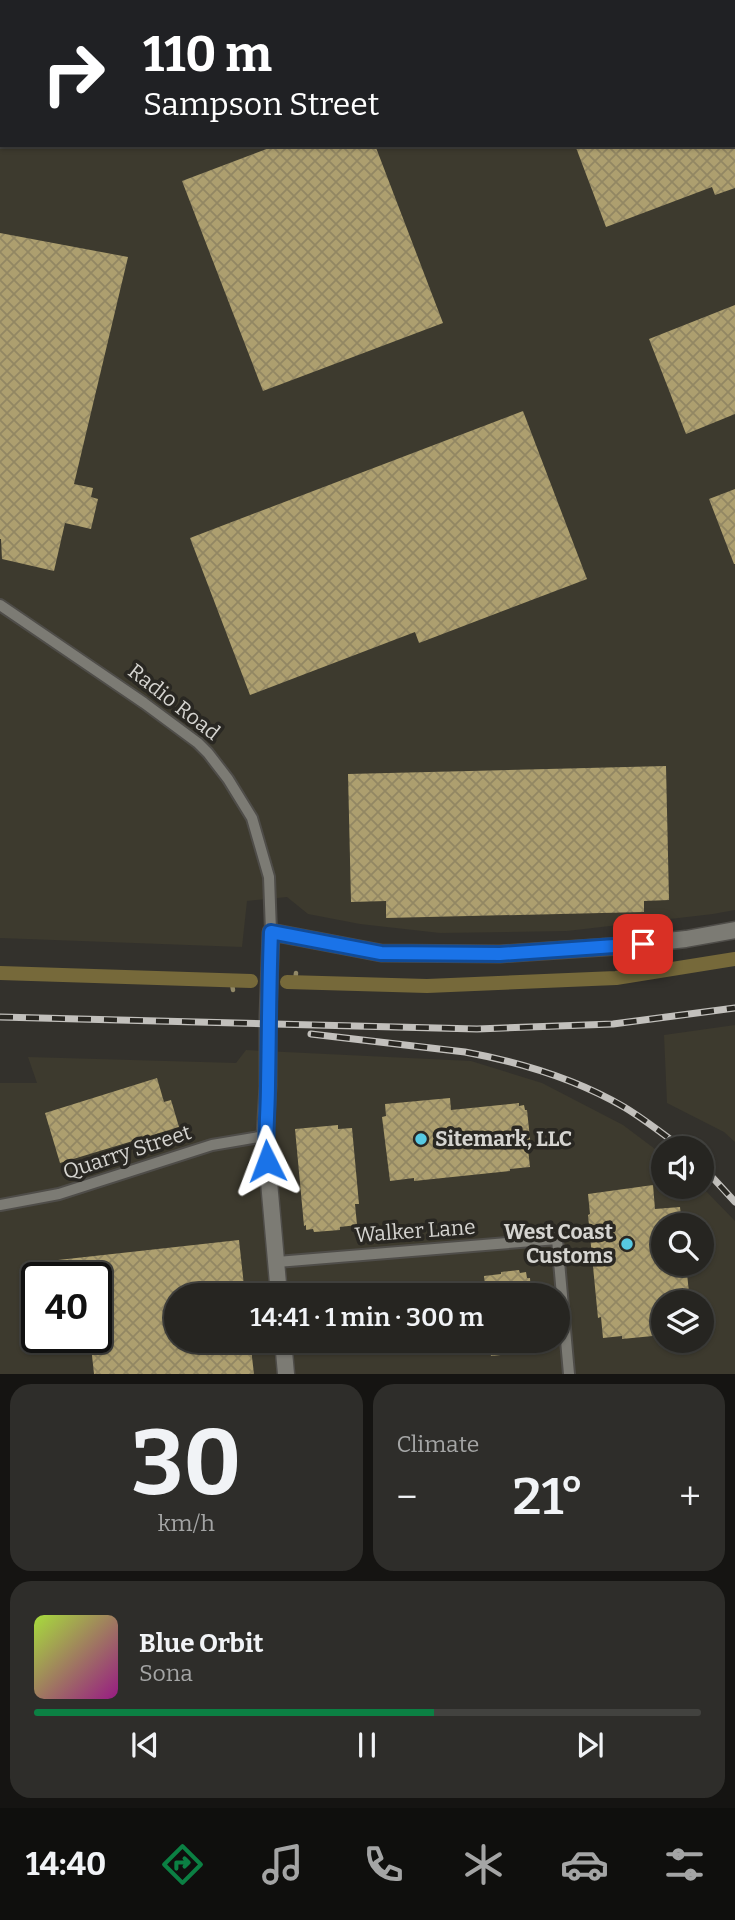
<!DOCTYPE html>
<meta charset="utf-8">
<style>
body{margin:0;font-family:Bitter,serif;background:#2e2d2a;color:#f1f3f6;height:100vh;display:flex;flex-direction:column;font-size:26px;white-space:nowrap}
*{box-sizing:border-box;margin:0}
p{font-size:23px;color:#a4a5a5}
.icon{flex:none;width:38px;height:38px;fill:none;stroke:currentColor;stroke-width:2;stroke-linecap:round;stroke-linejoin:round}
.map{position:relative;height:1374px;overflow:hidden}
.drawer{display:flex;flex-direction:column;gap:10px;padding:10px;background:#151412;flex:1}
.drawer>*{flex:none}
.guide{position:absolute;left:0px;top:0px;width:735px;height:147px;box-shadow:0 2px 5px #0004,0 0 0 2px #42423f;background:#202124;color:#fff;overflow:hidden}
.controls{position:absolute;left:651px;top:1136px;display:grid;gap:14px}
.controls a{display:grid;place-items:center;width:63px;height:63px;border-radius:50%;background:#262521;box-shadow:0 2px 5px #0004,0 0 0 2px #42423f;font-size:35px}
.speed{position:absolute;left:21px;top:1262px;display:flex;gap:14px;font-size:35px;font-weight:700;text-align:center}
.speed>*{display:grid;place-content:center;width:91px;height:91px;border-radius:50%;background:#262521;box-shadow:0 2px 5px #0004,0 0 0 2px #42423f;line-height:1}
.speed .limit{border:4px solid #111;border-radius:10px;background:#fff;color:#111}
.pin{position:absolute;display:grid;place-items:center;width:60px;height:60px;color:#fff;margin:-30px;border-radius:14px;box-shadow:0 4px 10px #0006}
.me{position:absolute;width:77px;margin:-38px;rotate:357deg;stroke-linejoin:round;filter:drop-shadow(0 0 5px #0008)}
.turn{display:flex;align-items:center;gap:24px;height:147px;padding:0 28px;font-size:32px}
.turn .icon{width:91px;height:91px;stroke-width:2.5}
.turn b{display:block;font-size:49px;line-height:60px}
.big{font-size:52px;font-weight:600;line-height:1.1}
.drawer .tile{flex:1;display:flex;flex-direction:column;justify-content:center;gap:10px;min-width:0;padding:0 24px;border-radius:21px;background:#2e2d2a}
.drawer .dial{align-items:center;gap:0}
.dial b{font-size:91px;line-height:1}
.song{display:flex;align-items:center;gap:21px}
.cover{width:84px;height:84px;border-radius:10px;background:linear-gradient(135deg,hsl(80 70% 55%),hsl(310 70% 35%))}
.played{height:7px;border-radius:4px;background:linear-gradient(90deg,#0b8043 60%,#42423f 60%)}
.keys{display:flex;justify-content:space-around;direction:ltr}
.heat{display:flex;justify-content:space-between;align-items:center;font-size:38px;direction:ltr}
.drawer .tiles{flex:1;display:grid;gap:10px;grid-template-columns:1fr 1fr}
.tile:last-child{grid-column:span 2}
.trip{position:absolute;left:164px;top:1283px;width:406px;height:70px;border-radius:35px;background:#262521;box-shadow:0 2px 5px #0004,0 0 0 2px #42423f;font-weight:600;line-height:70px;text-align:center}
.menu{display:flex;height:112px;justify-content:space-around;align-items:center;background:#0f0f0d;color:#a4a5a5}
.menu .icon{width:49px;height:49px}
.menu .current{color:#0b8043}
.menu b{font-size:32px;color:#f1f3f6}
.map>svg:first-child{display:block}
.built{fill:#3d3a2e;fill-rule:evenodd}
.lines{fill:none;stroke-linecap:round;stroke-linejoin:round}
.stream{stroke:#928967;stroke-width:4.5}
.canal{stroke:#76693a;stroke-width:14}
.building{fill:url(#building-cross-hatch)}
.street-casing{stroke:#4f4d49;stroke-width:14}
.secondary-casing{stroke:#4f4d49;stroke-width:19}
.highway-casing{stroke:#4f4d49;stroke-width:24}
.street{stroke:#7c7b74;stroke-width:10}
.secondary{stroke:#7c7b74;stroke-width:16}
.highway{stroke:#2e9eb4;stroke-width:21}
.rail-casing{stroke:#c2c0bc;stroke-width:7}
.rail{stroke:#292722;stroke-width:4.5;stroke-dasharray:13;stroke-linecap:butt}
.route-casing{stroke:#114b97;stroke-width:18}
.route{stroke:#1a73e8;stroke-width:12}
.poi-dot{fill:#57c9e2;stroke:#292722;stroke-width:2.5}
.labels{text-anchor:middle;stroke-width:7;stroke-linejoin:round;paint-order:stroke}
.street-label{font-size:21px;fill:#d5d4d0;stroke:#292722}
.poi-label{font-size:21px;font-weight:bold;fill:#d5d4d0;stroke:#292722;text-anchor:start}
</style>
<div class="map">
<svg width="735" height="1374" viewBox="0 0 735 1374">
<defs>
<pattern id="building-cross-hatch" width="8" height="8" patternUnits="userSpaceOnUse" patternTransform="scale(1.75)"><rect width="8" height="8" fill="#ad9f6f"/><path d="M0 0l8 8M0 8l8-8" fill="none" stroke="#928763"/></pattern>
</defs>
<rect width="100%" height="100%" fill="#33312c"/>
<path class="built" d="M209,0H735V910L713,914L567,931L440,933L360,924L308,914L287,897L247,901L242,947L0,938V88L2,87V145H733V2H205Z
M735,1025V1142L724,1132L667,1103L664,1035Z
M246,1050L471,1061L542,1083L623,1125L663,1155V1186L702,1187L735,1221V1374H0V1083H37L28,1057L236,1063ZM663,1225H702V1264H663ZM37,1278H96V1337H37ZM177,1295H558V1340H177ZM663,1302H702V1340H663Z"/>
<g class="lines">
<path class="stream" d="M184,2L189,0
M0,79L2,78
M295,982L296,973
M232,984L233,990"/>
<path class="canal" d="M0,973L251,981
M287,982L427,986L616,978L735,959"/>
</g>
<path class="building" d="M277,145H375L443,323L263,391L182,181Z
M575,145H735V188L715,195L712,187L606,227Z
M0,233L128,257L74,484L93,488L91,497L98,499L91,529L65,523L54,571L2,559L1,539H0Z
M735,305V414L686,434L649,339Z
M523,411L587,579L419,643L415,632L250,695L190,538Z
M735,489V564H734L709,499Z
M666,766L669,900L644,901V912L386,918V901L351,902L348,774Z
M157,1078L164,1102L171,1100L179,1127L60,1163L45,1113Z
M450,1098L451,1110L519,1103V1106L524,1105L525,1110H527L531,1148L528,1149L530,1167L510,1169V1171L414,1181V1178L390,1181L382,1117L386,1116L385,1104Z
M338,1125V1129L352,1128L359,1204H355L357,1225L340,1227V1230L314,1232L313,1229L306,1230V1225L304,1226L295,1129Z
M653,1185L655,1209L680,1207L682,1225H663V1264H686L690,1302H663V1335L622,1339V1336L603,1338L601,1317L598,1318L588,1215L590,1214L588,1194Z
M239,1240L245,1295H177V1340H250L254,1374H94L90,1337H96V1278H50L49,1261Z
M519,1270L520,1273L526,1272L527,1278H530L531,1295H486L484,1276L501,1274V1272Z
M390,1281L392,1295H328V1287Z
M315,1340H407L408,1348L331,1355V1353L317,1354Z
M489,1340H536L537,1351L491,1356Z"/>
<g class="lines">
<g class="street-casing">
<path id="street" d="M0,605L144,703L198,743L208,753L228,779L252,818L269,877L271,932
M0,1205L59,1194L212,1145L265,1136
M277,1262L557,1239L569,1374"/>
</g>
<g class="secondary-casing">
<path id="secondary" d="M279,1295L265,1136L268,1086V1016L271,932L381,953L500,954L621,946L686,939L735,930
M283,1340L286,1374"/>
</g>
<g class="highway-casing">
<path id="highway" d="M27,2L31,0
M97,2L101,0
M0,13L2,12
M0,51L2,50"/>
</g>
<use href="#street" class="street"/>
<use href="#secondary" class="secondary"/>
<use href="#highway" class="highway"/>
<g class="rail-casing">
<path id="rail" d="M0,1017L477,1029L613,1024L735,1008
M311,1034L465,1052C519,1062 576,1079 624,1107C644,1119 663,1134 682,1148
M702,1166L735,1202"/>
</g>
<use href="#rail" class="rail"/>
</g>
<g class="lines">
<g class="route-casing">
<path id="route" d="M267,1161C265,1136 268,1111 268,1085C269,1034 269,983 271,932L381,953L500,954L643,944"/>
</g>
<use href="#route" class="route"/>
</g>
<g class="poi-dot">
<circle cx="421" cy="1139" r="7"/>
<circle cx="627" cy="1244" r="7"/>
</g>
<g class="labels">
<g class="street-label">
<text transform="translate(174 702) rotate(38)" y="7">Radio Road</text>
<text transform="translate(127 1152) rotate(-18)" y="7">Quarry Street</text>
<text transform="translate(415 1231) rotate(-4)" y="7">Walker Lane</text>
</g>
<g class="poi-label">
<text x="435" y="1146">Sitemark, LLC</text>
<text x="613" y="1239" text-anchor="end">West Coast<tspan x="613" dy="24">Customs</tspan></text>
</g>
</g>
</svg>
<div class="controls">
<a><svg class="icon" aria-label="sound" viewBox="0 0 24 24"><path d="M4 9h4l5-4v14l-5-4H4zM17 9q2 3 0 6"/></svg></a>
<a><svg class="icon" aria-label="search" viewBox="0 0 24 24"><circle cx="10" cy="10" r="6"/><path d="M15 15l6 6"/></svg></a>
<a><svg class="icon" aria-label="layers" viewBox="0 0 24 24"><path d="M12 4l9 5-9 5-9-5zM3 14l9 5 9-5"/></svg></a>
</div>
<div class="speed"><div class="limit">40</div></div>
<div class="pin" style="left:643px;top:944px;background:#d93025"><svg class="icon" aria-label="arrive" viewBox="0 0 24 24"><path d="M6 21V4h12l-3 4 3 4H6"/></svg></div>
<svg class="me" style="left:267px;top:1161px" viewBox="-20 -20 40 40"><path d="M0-17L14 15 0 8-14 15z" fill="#1a73e8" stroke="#fff" stroke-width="4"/></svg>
<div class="trip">14:41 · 1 min · 300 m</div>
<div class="guide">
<div class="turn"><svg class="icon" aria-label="right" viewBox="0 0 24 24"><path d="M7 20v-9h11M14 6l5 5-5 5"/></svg><div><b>110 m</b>Sampson Street</div></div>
</div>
</div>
<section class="drawer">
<div class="tiles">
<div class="tile dial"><b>30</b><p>km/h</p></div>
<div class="tile"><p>Climate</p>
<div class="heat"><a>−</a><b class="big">21°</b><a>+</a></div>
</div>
<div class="tile">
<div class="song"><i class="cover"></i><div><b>Blue Orbit</b><p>Sona</p></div></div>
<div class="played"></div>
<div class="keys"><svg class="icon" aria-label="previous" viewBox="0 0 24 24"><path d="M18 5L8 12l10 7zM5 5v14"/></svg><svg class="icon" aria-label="pause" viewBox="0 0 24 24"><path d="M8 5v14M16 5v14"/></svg><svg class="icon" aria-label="next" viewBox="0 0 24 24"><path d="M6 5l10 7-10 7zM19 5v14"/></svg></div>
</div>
</div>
</section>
<nav class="menu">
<b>14:40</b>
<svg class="icon current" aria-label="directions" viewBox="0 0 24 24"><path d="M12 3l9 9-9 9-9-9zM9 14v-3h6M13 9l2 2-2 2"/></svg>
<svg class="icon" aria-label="music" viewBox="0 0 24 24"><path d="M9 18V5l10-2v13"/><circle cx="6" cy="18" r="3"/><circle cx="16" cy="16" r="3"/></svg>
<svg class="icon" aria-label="phone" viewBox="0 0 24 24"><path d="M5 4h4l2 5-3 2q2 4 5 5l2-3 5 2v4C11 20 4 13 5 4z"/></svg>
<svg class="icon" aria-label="climate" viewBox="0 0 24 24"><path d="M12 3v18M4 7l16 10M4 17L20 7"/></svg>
<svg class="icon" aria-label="car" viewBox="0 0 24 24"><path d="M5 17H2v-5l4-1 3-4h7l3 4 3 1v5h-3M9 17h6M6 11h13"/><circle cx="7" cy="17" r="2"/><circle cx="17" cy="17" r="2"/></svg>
<svg class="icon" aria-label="filters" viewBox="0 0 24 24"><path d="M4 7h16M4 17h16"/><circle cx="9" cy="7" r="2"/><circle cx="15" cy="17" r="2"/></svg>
</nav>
